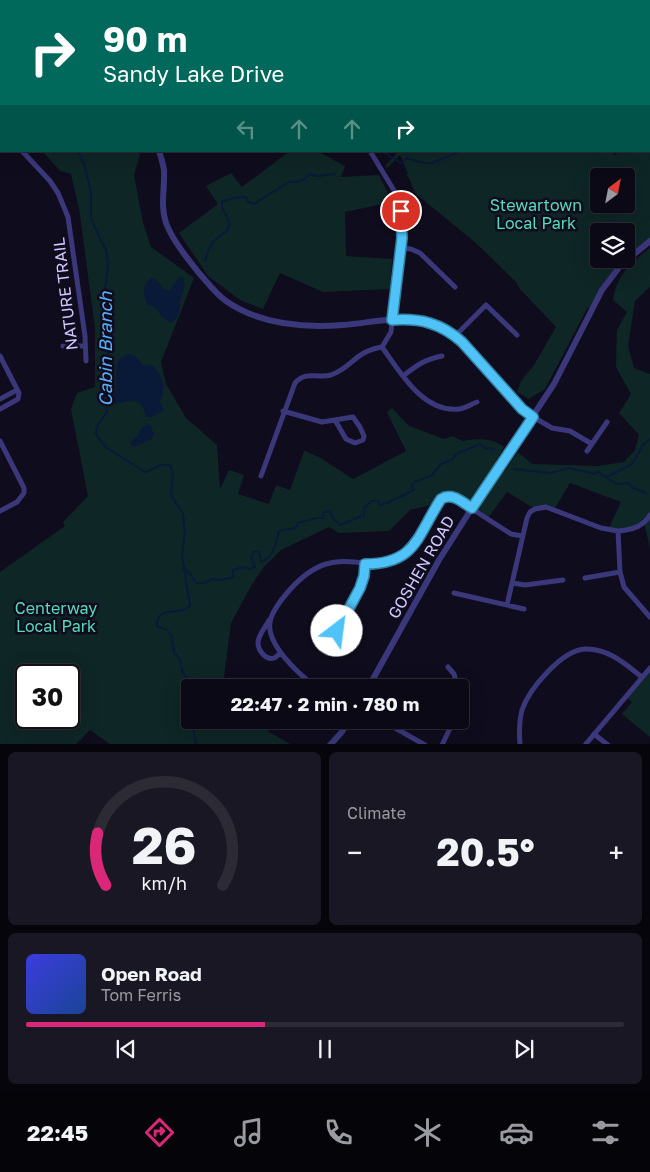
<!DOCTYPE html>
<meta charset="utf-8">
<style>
body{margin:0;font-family:"Golos Text",sans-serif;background:#191723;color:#f1f3f6;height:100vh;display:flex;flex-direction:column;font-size:19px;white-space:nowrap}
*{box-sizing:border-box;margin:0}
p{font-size:16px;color:#9a9aa1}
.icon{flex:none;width:28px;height:28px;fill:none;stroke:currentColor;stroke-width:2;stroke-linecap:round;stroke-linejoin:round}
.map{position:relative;height:744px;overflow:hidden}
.sheet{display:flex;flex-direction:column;gap:8px;padding:8px;background:#06050c;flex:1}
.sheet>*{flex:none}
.guide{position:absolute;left:0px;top:0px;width:650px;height:152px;box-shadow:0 5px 20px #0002,0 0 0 1px #2b2a35;background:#00695c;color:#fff;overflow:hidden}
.needle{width:32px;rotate:32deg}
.fabs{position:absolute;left:590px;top:168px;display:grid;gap:10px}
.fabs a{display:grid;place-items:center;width:45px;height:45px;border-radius:5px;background:#0b0916;box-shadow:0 5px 20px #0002,0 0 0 1px #2b2a35;font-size:25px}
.speed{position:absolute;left:15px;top:664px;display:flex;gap:10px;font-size:25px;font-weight:700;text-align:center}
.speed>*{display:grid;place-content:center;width:65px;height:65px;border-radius:50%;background:#0b0916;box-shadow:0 5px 20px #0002,0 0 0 1px #2b2a35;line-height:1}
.speed .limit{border:2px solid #111;border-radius:8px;background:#fff;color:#111}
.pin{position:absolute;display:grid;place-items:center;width:42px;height:42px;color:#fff;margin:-21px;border:2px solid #fff;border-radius:50%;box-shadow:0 1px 5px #0007}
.me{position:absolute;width:55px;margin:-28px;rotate:30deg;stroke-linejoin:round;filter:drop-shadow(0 0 4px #0008)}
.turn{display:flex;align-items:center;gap:18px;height:105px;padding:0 20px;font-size:22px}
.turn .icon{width:65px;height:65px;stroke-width:2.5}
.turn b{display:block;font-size:35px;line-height:42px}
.lanes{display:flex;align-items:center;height:48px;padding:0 20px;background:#0003;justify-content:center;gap:25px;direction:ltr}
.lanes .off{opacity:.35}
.big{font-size:38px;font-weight:700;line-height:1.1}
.sheet .tile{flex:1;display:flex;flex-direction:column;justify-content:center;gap:8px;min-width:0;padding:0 18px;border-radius:8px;background:#191723}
.sheet .dial{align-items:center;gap:0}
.dial svg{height:130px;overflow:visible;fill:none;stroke:#2b2a35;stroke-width:7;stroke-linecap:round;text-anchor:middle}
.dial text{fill:#f1f3f6;stroke:none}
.song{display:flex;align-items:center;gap:15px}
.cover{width:60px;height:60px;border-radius:8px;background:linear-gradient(135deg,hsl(240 70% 55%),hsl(220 70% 35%))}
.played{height:5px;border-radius:2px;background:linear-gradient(90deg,#db2777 40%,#2b2a35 40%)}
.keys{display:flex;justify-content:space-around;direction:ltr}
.heat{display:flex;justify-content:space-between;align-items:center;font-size:28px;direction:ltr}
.sheet .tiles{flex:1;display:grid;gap:8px;grid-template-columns:1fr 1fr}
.tile:last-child{grid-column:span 2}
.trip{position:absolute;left:181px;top:679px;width:288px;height:50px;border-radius:5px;background:#0b0916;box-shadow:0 5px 20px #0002,0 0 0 1px #2b2a35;font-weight:700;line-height:50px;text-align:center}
.tab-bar{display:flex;height:80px;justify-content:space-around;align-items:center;background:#040409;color:#9a9aa1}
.tab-bar .icon{width:35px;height:35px}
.tab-bar .selected{color:#db2777}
.tab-bar b{font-size:22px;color:#f1f3f6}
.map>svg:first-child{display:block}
.green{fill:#0f2626;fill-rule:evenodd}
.water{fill:#091a38}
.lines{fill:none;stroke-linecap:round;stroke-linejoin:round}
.stream{stroke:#091a38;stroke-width:2}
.minor{stroke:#3b377b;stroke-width:5}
.tertiary{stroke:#3b377b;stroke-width:6}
.route-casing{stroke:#337fa1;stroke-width:12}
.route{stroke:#4fc3f7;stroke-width:9}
.labels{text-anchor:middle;stroke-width:5;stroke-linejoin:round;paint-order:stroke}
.park-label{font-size:16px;fill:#57dbbc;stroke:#0f0c1d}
.street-label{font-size:16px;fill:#cfc9fe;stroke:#0f0c1d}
.water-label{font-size:18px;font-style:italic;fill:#59affc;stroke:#0f0c1d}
</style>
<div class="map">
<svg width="650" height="745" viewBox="0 0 650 745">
<rect width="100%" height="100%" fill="#0f0c1d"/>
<path class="green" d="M0,0L23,1H1V117Z
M650,123V240L625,260L590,309L588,307L545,389L529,399L517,392L521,381L534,365L556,327L520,289L516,282L477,244L415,193L409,178L406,175L408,174L400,155L387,168L385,166L399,151H612L615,155L620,151H649ZM599,176H626V204H599ZM599,231H626V259H599Z
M42,151H141L134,175L143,223L151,247L194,278L161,362L166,384L186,418L217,445L220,489L229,470L244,475L238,494L269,504L276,485L290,490L304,451L319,457L353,479L406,451L387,412L392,408L409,426L444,439L452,436L463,441C477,438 493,438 504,447L496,461L504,472L518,452L532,464L598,466L624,462L635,450L639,435L619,413L631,394L616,367L617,330L627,312L613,300C616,276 631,262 650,248V287L635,301L628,346L634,368L650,374V548L644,523L636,527L608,530L621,502L570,483L554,510L535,509L507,492L488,518L449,495L438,503L410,510L389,531L339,533L329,527L281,550L263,568L251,586L231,623L224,677L233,687L190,688V720H260L269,732L290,744H110L90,730L76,744H0V572L65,526L63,522L88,496L71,409L77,393L95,387V328L79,208L71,174L60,171ZM26,675H69V718H26Z
M290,151H317L345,166L341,177L379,175L392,202L345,212L346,256L392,259L390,289L323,292L280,273L263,309L240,300L208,276L179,233L218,204L206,186L231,173L242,187Z
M650,668V737L622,714L632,702L625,697Z"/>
<path class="water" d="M180,277H183C187,289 182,291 180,302C179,311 180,318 170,323L161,316L157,309L147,304C143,295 142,282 152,278L158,281L162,288L169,291Z
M130,354L137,358L143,365L153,366C164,376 166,390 160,402L164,410L152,417H146C141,395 132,401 115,404L114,402C113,396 116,392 116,386C118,373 111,358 130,354Z
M150,424L154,434L152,439L134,447L132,446L130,442L137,437L143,426Z"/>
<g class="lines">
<path class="stream" d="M0,93H1
M78,151L85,167L91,193V217L96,230L106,250L108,265L103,308L108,354L106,374L107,412L97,426L96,433L99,439L107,448L145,472C155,470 161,461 171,466L173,474L171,495L183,514L185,531L182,555L190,606C188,607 185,610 183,610C172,613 156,608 157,626L167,630L172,637L174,652L180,660L182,671L187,678L193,681L197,688
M385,153L401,163L407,158L423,163H432L461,151
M205,261C208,246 214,239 227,231L230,224L222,207V202L233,198L246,197L248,202L254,204L289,182H297L305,179L309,174L317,176L335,174
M514,469L550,473L569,468L594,474L598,471L602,475L617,484L628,483L633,488L646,493
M607,477L632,464L643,445L650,439
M185,569L191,575L196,583H204L212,579L222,580L233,577V570L243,567L250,569L255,567L251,558L254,552H259L261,562C274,557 276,543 279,531L296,528L298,523L316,518H323L324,512L330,511L332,517L340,525L364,515V508L372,501H378L380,505L387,503L414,490L411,487L414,482L431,476L441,464L453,459L456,454L480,444L485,448L494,449
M192,720L196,745"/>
<path class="minor" d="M287,0V1
M347,0V1
M407,0L408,1
M529,0V1
M611,0L612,1
M431,1L432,0
M549,1L550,0
M649,34H650
M649,46L650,47
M0,130L1,131
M22,151L50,181L58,193L68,217L85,336L86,361
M401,248L411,249L420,253L455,287
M455,336L486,305L517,335
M63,346H85
M382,347C400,372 423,413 459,409C466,408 471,404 477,402
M0,356L19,393L18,399L0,409
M403,376C416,366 425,359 442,356
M0,399L17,390
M283,411L322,422L353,417L360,427L364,436L363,440L355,443L346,439L335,420
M533,417L552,428L570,431L592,444L607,422
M0,441L24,488V493L17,502L0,511
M587,451L592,444
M261,476L295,383C307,370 317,379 331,375C352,368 355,351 382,347L391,332L403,225L401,211L395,192L370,151
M618,531C631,530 643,527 650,515
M585,578L620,572
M513,583L525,585L563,580
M454,593L524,609
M507,605L527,518L530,512L535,509L546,507L601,528L618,531L620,572L624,587L650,617
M348,611L352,618L361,627L355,639L352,641L338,633L337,628C351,607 363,589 365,563
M269,620C266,627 258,635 258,643C258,650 266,661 274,658C277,657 278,654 281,653
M448,667L454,674L458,688
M317,688C300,675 262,642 271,618C274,609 281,600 287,593C298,580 310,569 326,564C351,556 377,571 401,557C422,544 431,499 449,495L455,498L511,534L522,536
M381,720L425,745
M594,734L608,745
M442,745L454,720
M520,745C519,733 519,722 522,710C529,689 562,650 585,649C608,648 625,664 642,677
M585,745L650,668"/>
<path class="tertiary" d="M38,0L40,1
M159,151C161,157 163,164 164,170C165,188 160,205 166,223C173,241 187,258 199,273C208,283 215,293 226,301C259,324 304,328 343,325C388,321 425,308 462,342L522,409L533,417
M368,688L439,560L472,508L554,384L602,290L621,265L650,241
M330,745L341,733L350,720"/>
</g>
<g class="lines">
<g class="route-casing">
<path id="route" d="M337,631L360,588L364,576L365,564C416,564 417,536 441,499C452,492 462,502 472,508L533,417L522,409L462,342C441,323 420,318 392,320L402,238L401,211"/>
</g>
<use href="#route" class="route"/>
</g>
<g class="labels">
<g class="park-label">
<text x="536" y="211">Stewartown<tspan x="536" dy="18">Local Park</tspan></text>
<text x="56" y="614">Centerway<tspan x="56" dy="18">Local Park</tspan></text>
</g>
<g class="street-label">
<text transform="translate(65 294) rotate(-97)" y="6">NATURE TRAIL</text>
<text transform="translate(421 567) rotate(-60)" y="6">GOSHEN ROAD</text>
</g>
<g class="water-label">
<text transform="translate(106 349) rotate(-90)" y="6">Cabin Branch</text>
</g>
</g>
</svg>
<div class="fabs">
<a><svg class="needle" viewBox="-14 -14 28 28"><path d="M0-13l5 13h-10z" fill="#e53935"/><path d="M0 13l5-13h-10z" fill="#9a9aa1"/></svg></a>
<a><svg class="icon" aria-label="layers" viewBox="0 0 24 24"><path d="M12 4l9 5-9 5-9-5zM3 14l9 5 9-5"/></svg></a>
</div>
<div class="speed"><div class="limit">30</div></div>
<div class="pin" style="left:401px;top:211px;background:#d93025"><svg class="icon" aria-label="arrive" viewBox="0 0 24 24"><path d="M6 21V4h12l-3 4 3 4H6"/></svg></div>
<svg class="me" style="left:337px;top:631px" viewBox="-20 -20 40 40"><circle r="19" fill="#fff"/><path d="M0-13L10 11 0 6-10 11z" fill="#4fc3f7"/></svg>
<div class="trip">22:47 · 2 min · 780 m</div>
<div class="guide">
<div class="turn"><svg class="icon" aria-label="right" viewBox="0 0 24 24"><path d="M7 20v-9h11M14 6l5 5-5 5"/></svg><div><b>90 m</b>Sandy Lake Drive</div></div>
<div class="lanes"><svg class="icon off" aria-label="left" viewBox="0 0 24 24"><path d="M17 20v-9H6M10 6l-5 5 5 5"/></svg><svg class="icon off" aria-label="ahead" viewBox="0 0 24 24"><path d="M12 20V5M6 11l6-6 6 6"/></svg><svg class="icon off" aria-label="ahead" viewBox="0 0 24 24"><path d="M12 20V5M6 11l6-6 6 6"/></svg><svg class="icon" aria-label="right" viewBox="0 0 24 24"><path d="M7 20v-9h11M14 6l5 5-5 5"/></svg></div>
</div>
</div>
<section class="sheet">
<div class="tiles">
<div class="tile dial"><svg viewBox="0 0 100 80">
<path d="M14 69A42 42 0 1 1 86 69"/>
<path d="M14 69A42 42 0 0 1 9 37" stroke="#db2777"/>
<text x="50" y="56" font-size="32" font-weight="700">26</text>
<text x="50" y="72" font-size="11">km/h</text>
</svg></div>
<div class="tile"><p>Climate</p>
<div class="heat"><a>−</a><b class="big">20.5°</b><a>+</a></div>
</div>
<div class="tile">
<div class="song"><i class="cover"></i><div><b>Open Road</b><p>Tom Ferris</p></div></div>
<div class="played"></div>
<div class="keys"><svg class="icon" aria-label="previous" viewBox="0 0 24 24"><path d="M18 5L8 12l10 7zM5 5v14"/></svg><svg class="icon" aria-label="pause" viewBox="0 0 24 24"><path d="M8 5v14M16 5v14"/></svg><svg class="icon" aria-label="next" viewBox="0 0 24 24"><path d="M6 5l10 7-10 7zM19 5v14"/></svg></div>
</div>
</div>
</section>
<nav class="tab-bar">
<b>22:45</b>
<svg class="icon selected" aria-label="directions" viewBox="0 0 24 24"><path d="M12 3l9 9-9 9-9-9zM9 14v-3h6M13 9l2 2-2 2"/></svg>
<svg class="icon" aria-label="music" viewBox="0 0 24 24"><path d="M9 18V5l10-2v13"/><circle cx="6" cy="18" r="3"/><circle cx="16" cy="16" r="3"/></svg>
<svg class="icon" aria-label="phone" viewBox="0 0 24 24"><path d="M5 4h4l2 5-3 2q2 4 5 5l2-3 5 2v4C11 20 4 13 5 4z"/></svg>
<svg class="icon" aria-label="climate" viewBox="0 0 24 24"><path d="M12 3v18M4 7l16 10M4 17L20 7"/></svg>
<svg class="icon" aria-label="car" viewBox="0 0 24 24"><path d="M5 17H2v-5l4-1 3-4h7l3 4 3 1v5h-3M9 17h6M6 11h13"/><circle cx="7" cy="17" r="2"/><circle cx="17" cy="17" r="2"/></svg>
<svg class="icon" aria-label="filters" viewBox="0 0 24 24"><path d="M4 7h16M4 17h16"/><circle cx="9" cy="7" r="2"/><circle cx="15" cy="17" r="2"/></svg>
</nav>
